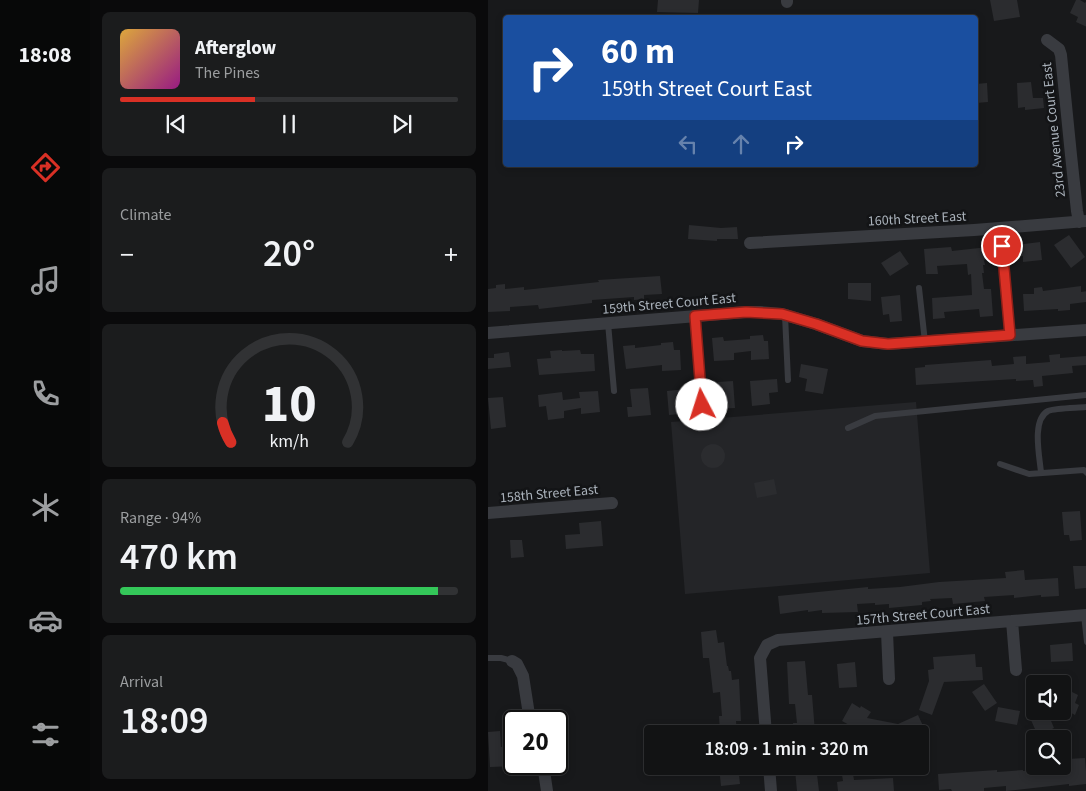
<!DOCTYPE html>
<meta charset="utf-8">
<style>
body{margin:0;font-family:"Source Sans 3",sans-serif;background:#1b1c1d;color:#f1f3f6;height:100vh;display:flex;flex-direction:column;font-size:19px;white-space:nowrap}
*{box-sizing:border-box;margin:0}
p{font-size:16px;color:#9c9ea0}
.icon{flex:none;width:28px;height:28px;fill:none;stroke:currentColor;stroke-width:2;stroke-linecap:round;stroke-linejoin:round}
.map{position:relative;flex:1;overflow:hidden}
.sheet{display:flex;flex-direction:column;gap:12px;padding:12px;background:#0a0a0b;width:398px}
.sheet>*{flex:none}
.top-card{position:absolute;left:15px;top:15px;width:475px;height:152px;border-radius:5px;box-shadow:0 2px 8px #0003,0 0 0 1px #313234;background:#1a4fa0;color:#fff;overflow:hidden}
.fabs{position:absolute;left:538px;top:675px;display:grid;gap:10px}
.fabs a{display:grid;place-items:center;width:45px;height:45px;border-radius:5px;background:#121314;box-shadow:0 2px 8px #0003,0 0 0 1px #313234;font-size:25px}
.speed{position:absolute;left:15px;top:710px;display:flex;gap:10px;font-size:25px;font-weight:700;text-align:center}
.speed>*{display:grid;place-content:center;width:65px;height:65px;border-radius:50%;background:#121314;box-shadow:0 2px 8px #0003,0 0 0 1px #313234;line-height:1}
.speed .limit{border:2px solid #111;border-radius:8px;background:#fff;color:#111}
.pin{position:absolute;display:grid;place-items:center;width:42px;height:42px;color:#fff;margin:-21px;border:2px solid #fff;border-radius:50%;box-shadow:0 1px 5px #0007}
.me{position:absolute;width:55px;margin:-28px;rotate:355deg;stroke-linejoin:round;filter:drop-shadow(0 0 4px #0008)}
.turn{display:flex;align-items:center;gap:18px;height:105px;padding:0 15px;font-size:22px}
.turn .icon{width:65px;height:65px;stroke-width:2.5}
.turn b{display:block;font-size:35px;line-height:42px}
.lanes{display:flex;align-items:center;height:48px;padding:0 15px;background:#0003;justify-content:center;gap:25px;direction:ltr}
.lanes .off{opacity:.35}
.big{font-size:38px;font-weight:600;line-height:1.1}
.sheet .tile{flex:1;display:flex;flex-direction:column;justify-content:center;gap:8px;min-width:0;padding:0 18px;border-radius:8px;background:#1b1c1d}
.sheet .dial{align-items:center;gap:0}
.dial svg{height:130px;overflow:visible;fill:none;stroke:#313234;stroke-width:7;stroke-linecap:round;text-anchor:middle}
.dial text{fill:#f1f3f6;stroke:none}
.song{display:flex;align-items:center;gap:15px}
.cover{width:60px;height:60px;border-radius:8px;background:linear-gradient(135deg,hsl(40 70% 55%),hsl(310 70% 35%))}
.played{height:5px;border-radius:2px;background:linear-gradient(90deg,#d93025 40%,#313234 40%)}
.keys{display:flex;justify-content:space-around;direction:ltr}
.heat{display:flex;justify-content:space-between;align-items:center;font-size:28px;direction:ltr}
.charge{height:8px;border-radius:4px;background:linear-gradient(90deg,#34c759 94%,#313234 0)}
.trip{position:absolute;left:156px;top:725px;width:285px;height:50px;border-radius:5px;background:#121314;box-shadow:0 2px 8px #0003,0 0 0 1px #313234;font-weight:600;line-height:50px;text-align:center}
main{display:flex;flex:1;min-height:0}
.tab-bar{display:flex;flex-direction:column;width:90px;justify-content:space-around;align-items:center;background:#070808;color:#9c9ea0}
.tab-bar .icon{width:35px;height:35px}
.tab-bar .selected{color:#d93025}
.tab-bar b{font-size:22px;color:#f1f3f6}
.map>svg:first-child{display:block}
.built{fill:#242528}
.building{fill:#2b2c2f}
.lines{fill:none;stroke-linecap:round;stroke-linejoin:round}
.lane{stroke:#393b40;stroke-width:6}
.street{stroke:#393b40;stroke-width:12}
.route-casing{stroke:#8d1f18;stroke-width:12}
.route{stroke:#d93025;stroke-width:9}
.labels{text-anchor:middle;stroke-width:5;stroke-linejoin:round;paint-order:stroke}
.street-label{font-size:14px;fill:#aab2bb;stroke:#131416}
</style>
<main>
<nav class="tab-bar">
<b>18:08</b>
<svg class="icon selected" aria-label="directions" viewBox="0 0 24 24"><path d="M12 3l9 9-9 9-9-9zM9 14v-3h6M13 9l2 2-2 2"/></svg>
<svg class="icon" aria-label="music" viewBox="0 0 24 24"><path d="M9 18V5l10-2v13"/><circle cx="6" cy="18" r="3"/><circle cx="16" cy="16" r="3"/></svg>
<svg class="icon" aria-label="phone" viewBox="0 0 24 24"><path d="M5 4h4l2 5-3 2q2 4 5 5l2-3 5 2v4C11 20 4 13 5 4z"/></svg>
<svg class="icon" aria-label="climate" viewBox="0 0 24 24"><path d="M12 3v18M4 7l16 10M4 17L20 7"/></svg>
<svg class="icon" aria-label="car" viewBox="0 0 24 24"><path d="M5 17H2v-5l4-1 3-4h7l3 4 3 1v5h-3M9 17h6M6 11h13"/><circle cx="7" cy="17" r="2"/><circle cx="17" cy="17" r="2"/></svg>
<svg class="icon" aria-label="filters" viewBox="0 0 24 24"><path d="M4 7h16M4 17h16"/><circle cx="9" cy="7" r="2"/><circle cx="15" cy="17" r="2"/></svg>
</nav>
<section class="sheet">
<div class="tile">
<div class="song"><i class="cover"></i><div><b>Afterglow</b><p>The Pines</p></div></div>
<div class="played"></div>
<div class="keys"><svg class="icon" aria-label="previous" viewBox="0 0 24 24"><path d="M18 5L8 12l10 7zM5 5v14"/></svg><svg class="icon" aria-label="pause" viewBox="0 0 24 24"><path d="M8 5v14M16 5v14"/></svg><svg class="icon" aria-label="next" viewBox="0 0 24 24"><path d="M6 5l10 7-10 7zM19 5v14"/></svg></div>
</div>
<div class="tile"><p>Climate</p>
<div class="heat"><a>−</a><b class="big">20°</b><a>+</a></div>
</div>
<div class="tile dial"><svg viewBox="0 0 100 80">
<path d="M14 69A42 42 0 1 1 86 69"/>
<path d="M14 69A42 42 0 0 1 9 57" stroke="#d93025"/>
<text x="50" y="56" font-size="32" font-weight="700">10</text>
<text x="50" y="72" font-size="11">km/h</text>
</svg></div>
<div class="tile"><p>Range · 94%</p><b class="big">470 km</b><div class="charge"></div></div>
<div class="tile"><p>Arrival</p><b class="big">18:09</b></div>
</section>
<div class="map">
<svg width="599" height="791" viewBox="0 0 599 791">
<rect width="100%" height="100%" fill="#18191b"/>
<path class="built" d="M428,402L442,573L197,594L183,422Z"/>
<path class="building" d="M170,0H211L210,13L169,12Z
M502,0H529L532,17L506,21Z
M588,0H592L597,3L599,0V27L588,22L590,17L582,13Z
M543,82L545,98H555L556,108L537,110V107L530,108L529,83Z
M499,83L500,102L488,103V84Z
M201,225L233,228L249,227L250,239H229V241L200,239Z
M581,235L597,257L583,268L566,245Z
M552,242L554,260L535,262V256L529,257L528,245Z
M463,247L464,251L500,247L501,259L496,260L497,265H495L496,273H494L496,289H503L505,316L492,317L491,309L456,312L457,318L445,319L444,298L484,295L483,274L480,275L479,264L449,266L450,274H438L436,249Z
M412,251L421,264L402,276L393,263Z
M172,276L174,294L156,295V299L146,300V297L104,300V303L51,309L50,305L22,307V311L0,312V289L8,288V285L17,284V289L36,287V290L111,282L110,280Z
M360,283H383V301L360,299Z
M593,286V292L599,291V302L582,304V310L570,311V309L536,311L535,294H546V288L554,287L555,291Z
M412,295L414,321L402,322L401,314L395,315L393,297Z
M275,335L276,341H280L281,359L263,360V351L246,353V360L226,361L224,338L235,337L236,341L262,339V336Z
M185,342L186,350H192L193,370L174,371V365L138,369L135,346L147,345V348L173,345V343Z
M74,350V351L92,350L93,354H106L107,371L51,375L49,359L63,358L62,351Z
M21,352L23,367L0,369V358H6V354Z
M572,354V358L599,356V365L584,366L585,373L554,376L555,386L546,387L545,380L528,381V379L428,385L427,368L437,367V365L503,360L504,366L526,364L525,357L538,356V364L562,362L561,355Z
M313,364L340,369L335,394L317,391L319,379L311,377Z
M289,379L290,392L281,393L282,404L264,406L262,381Z
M245,381L247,408L226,409L225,397H231L230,382Z
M160,388L163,415L140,417L139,407H144L142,389Z
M199,389L202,413L181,415L179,391Z
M110,391L112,412L93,414V408L76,411V418L60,420L58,406L51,407L50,395L74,392L75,400L92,398L91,392Z
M15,397L18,427L3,429L0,398Z
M213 456a12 12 0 1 1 24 0a12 12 0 1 1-24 0Z
M286,479L289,494L269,498L266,483Z
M592,511L594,540L582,541L581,535H576L574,512Z
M113,521L115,546L78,549L77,535L92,534L91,523Z
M22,540H34L36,557L23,558Z
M585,566H599V588L587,589Z
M536,570L537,580L570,578L571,596L553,597V595L526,598V595L496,597L497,601L465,604L464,598L442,599L443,601L434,602V605L401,608V604L387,605V603L369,604L370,612L334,613V610L320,612V610L292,614L290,596L380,587V589L412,587L451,582L518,578L517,572Z
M228,630L230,643L236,642L239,666H240L241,671H243L244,680L251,679L253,721H248L249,734H232L231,716H234L232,692L225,693L221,658H215L213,632Z
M584,643L585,661L563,662L562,645Z
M487,654L488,667H494L495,680L456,682L444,715L431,710L441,681L440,670L446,669L445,657Z
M317,661L320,695H324L327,732H324V734H306L305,723H309L307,704H301L299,662Z
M367,662L369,687L351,688L349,664Z
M496,684L509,703L497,711L484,692Z
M574,687L590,695L587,703L591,705L587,715L574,708Z
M364,703L372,708L373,706L383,712L379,718L410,724L430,715L436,728L423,734H387L372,731L354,721Z
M510,707L532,711L529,725L507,721Z
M539,711H559L566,728L550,736Z
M12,731L13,747L26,746V766L2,767L0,732Z
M597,758L599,784L581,786V784L518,791V786L496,788V791H464L463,789L451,790L450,774L509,770V772L535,770V771L580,767L579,759Z
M231,766H250L252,784L233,786Z
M310,766H328L331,791H309L307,770H310Z
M365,774L366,780L405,778L406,791H350L349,782L355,781L354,775Z"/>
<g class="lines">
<path class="lane" d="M514,246L522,335
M431,288L437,342
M297,315L300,380
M207,316L214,405
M120,323L126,391
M360,428L387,416L599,395
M512,464L541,474L596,470L599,473
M553,473C552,458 543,420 560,411C567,408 590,408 599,407
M596,615L599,642
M0,658H13L24,661"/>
<path class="street" d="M299,0V2
M559,40L571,49L573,55L583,155L589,211L591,222
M262,243L486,230L599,221
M0,333L258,312H272L294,314L328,324L374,341L400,344L599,330
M0,513L124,503
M524,621L528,670
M399,632L401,679
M24,661L29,664L35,676L42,721
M278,734L272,658L279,645L290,640L599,615
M55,764L59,791
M281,766L283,791"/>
</g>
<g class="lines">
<g class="route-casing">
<path id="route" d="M214,405L207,316L258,312L294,314L328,324L374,341L400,344L522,335L514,246"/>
</g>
<use href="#route" class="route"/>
</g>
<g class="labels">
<g class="street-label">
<text transform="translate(565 130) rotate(-96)" y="5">23rd Avenue Court East</text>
<text transform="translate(429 218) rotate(-3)" y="5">160th Street East</text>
<text transform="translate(181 303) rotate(-5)" y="5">159th Street Court East</text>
<text transform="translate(61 493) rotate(-5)" y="5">158th Street East</text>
<text transform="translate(435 614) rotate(-5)" y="5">157th Street Court East</text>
</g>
</g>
</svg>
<div class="fabs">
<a><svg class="icon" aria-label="sound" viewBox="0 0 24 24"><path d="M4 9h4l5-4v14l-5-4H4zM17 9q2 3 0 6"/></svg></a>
<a><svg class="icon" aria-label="search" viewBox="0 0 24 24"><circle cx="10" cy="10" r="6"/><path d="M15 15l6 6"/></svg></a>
</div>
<div class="speed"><div class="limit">20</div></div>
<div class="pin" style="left:514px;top:246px;background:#d93025"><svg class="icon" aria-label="arrive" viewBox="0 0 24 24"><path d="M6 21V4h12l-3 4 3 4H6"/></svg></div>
<svg class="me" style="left:214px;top:405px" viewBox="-20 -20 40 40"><circle r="19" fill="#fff"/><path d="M0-13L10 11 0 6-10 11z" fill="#d93025"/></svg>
<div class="trip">18:09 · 1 min · 320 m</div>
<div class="top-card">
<div class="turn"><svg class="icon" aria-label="right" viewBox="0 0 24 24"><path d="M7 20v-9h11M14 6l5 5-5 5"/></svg><div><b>60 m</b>159th Street Court East</div></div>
<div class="lanes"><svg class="icon off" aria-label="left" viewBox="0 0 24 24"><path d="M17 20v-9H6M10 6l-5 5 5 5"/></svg><svg class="icon off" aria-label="ahead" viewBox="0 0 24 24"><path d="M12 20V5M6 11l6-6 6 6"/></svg><svg class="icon" aria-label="right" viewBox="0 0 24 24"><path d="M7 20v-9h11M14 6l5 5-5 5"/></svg></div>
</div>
</div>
</main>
